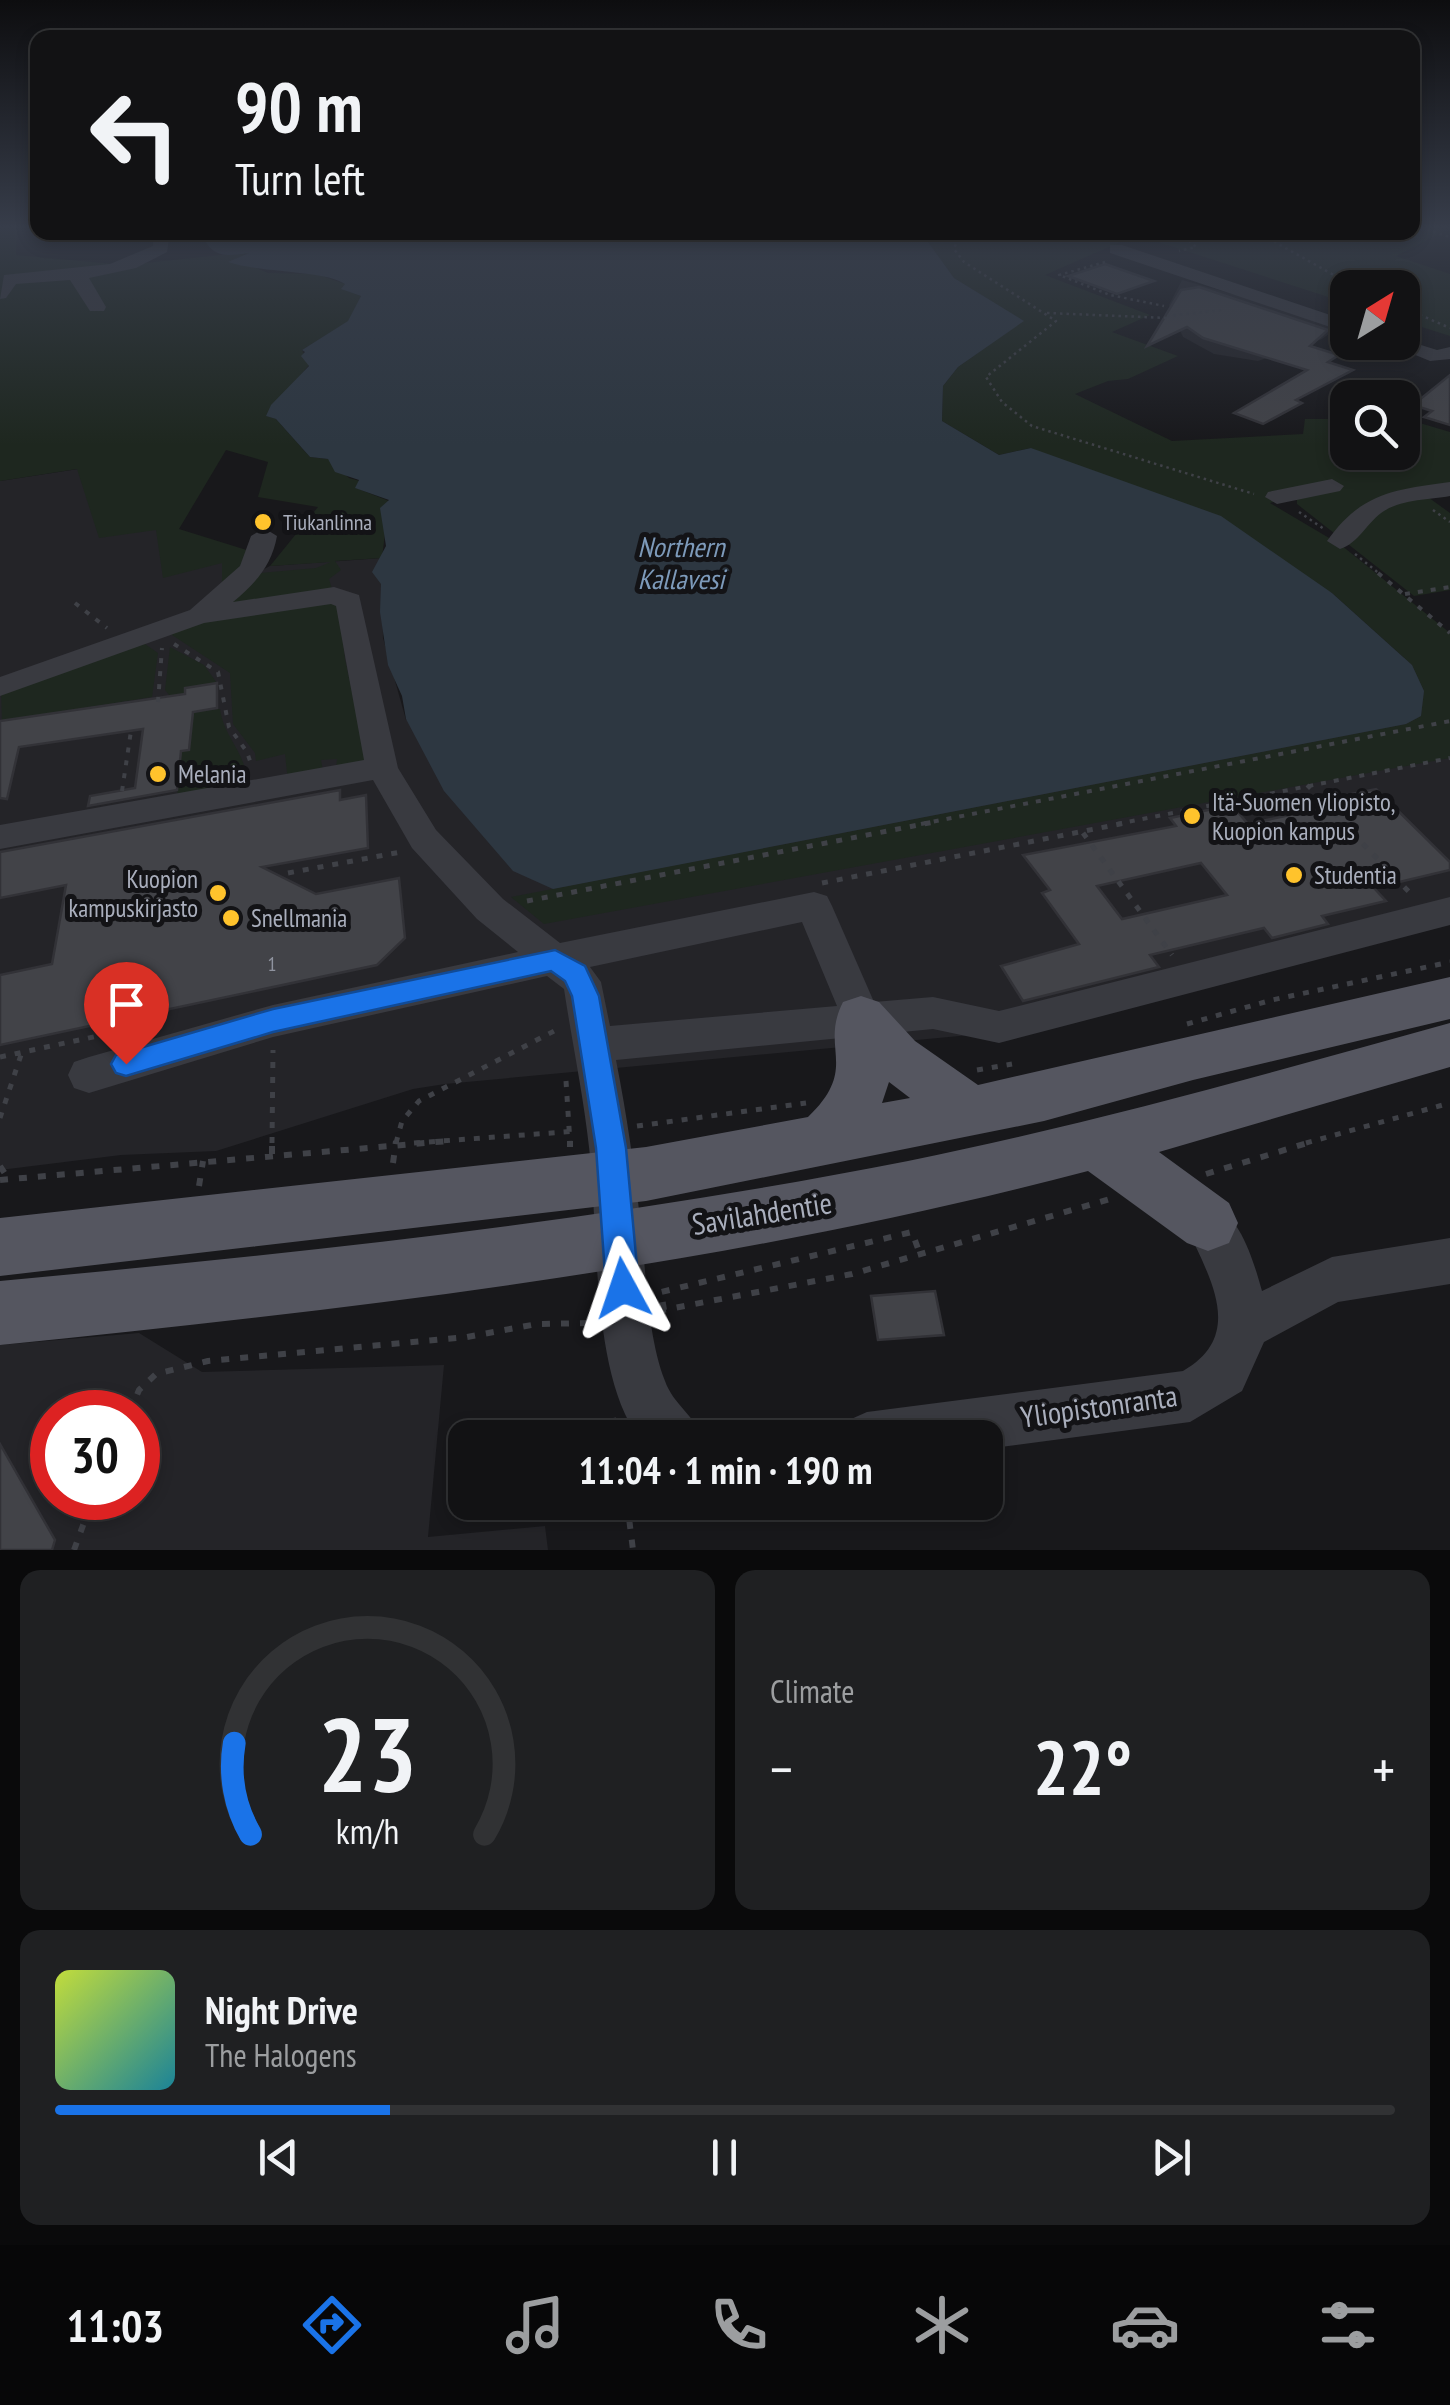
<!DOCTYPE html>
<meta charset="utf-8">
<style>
body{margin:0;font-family:"PT Sans Narrow",sans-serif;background:#1f2022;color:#f1f3f6;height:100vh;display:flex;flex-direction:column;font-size:38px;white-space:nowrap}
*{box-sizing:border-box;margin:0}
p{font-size:32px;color:#9c9ea0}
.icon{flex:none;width:55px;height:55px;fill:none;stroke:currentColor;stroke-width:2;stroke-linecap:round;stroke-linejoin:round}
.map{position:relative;height:1550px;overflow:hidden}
.drawer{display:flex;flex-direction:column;gap:20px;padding:20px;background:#0a0a0b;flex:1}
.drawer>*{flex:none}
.banner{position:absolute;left:30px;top:30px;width:1390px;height:210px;border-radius:20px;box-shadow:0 5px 15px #0003,0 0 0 2px #313234;background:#121214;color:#f1f3f6;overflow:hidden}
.needle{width:65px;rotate:37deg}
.fabs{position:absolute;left:1330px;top:270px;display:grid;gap:20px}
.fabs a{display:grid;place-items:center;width:90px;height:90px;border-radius:20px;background:#121214;box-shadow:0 5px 15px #0003,0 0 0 2px #313234;font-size:50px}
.speed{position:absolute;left:30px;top:1390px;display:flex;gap:20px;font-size:50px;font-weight:700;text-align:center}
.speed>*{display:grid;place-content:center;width:130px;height:130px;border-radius:50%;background:#121214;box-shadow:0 5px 15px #0003,0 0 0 2px #313234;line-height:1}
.speed .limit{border:15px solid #d22;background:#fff;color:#111}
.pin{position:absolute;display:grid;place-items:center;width:85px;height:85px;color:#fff;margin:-102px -42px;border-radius:50% 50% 50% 0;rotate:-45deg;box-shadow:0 0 10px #0007}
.pin .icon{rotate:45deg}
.me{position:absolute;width:110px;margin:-55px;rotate:355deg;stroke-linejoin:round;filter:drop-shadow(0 0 8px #0008)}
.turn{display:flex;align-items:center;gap:35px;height:210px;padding:0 40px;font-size:45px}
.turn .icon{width:130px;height:130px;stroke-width:2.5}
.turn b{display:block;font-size:70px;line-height:85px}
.big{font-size:75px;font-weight:700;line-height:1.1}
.drawer .card{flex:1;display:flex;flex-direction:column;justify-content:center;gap:15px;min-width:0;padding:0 35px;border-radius:20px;background:#1f2022}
.drawer .dial{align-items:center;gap:0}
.dial svg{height:260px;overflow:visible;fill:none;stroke:#313234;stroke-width:7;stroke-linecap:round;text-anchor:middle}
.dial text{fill:#f1f3f6;stroke:none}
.song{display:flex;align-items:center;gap:30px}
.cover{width:120px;height:120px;border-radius:15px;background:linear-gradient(135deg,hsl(70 70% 55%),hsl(190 70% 35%))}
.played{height:10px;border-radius:5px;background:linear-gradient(90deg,#1a73e8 25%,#313234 25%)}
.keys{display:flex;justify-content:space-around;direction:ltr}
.heat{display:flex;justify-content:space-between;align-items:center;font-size:55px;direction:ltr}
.drawer .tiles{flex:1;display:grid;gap:20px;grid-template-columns:1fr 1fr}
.card:last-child{grid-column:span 2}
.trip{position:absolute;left:448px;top:1420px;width:555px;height:100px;border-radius:20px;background:#121214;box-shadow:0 5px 15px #0003,0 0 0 2px #313234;font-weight:700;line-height:100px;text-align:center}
.dock{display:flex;height:160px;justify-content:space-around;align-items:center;background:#070708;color:#9c9ea0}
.dock .icon{width:70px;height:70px}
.dock .current{color:#1a73e8}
.dock b{font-size:45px;color:#f1f3f6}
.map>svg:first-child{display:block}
.built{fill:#242428;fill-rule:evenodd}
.green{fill:#1e271f}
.water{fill:#2d3741}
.building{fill:#424348;stroke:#323237;stroke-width:2.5;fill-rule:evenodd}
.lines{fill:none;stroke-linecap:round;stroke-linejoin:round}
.path-far3{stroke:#3f4147;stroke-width:2.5;stroke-dasharray:2.5 4;stroke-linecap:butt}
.path-far2{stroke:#3f4147;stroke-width:4;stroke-dasharray:5 8;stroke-linecap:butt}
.path-far1{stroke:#3f4147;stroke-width:5;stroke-dasharray:6 9;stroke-linecap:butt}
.path{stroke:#3f4147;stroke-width:6;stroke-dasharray:8 11;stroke-linecap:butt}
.minor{fill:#393a40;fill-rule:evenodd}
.major{fill:#555660;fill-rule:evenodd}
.route{fill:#1a73e8;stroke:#114b97;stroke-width:2.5}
.poi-dot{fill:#ffc32c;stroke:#131316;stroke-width:4}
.labels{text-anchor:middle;stroke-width:10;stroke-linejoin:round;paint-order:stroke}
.number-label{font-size:20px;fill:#8f939f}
.far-poi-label{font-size:22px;fill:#a9aebc;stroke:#131316;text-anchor:start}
.poi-label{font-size:25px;fill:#a9aebc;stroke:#131316;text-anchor:start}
.water-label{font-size:28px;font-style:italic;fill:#7d9aba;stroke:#131316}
.near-street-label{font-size:30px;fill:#a9aebc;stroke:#131316}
</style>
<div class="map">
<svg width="1450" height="1550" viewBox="0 0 1450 1550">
<rect width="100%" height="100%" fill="#18181b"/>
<path class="built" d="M1182,280L1297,312L1337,328L1322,339L1258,361L1214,354L1183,337L1169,305Z
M78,469L160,528L222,563V591L270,566L382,558L383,638L406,720L1450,655V923L1002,1032L445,1084L413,1089L216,1151L121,1155L0,1170V481Z
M139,1333L202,1372L444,1365L428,1537L545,1526L548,1550H0V1345ZM52,1412H138V1498H52Z"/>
<path class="green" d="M0,228H17L16,255L125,265L250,252L236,259L268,273L316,274L345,284L342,289L361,296L349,321L302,350L309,365L267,416L276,419L310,457L328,459L349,478L360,481L356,488L389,501L382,558L335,561L341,570L329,579L332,589L220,611L260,573L316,568L331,562L270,566L318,507L258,497L268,462L226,450L179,529L253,552L222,592V563L163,578L156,530L99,538L77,469L0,481Z
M1413,228H1450L1396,256L1450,274V336L1403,321L1402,288H1348L1347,303L1130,233L1412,232Z
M1109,232L1127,239L1045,275L1150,315L1112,332L1178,356L1128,379L1108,381L1075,394L1172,441L1303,434L1305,419H1347L1348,452H1402L1403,418L1450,432V487L1421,492L1450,513V590L1414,596L1297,504V495L1270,503L1341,545L1450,633V758L544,924L511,897L1406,724L1421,716L1424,691L1412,665L1332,593L1031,448L999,455L942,421L943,386L958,367L1023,321L954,278L923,235Z
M317,600L339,604L345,659L367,761L336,770L337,759L321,760L323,771L288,781L285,754L256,761L255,753L233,724L230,673L169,633L172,628Z
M131,642L145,644L158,653L152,697L2,721L1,691Z
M170,647L204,665L217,683L186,688L185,694L170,696L165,690Z
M220,709C224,738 246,752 247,782L177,797L181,751L189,749L193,712Z"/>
<path class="water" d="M201,233H926L923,235L954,278L1024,321L958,367L943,386L942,421L999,455L1031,448L1221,516L1332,593L1412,665L1424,691L1421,716L1406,724L553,889L513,871L444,791L406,719L402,696L388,665L380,612L381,584L372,572L386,546L380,508L389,500L355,488L359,480L335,472L328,459L310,457L276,419L266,416L271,405L309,366L301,356L305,352L302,350L348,321L361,296L341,289L345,284C325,270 260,273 228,262L249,253C223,257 212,257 201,233Z"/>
<path class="building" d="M1105,264L1154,281L1117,294L1068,276Z
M1199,287L1328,330L1310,346L1339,355L1328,362L1353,370L1296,400L1302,403L1263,424L1234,413L1307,370L1203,338L1187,327L1147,346L1181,290Z
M1450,375V425L1424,417L1432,411L1413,405Z
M217,683V708L193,712L189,750L181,751L177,790L88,806L90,796L135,788L143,729L19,747L7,799L0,798V721L185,694V688Z
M1376,789L1450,862V870L1374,888L1386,901L1322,916L1328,924L1272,938L1264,928L1150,955L1159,967L1023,1001L1001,966L1079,944L1042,893L1050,890L1023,855L1176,826L1170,818L1232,805L1248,824L1337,805L1331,798ZM1201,863L1227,895L1122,919L1097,886Z
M340,790V800L366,795L368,848L262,867L316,894L399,878L405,938L377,965L0,1045V975L52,964L66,885L0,898V852Z
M935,1291L944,1335L878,1340L871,1296Z
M0,1444L55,1540L52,1550H0Z"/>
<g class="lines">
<path class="path-far3" d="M1421,228L1450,237
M960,232L954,249L964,262L1056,321L986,377L1002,402L1032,426L1254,494
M1179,232L1196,247L1179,251
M1257,232L1357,288
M1105,262L1059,275L1110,295L1164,306
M1402,307L1450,328
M1047,313L1168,318
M1167,316L1223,310
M1433,510L1450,522
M1299,512L1324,529
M1355,554L1381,575"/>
<path class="path-far2" d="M1378,573L1450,633
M1405,594L1450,587
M75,603L107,628
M174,644L218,672L229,727L247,752L252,767
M158,702L162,648
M1307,785L1344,824
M122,791L131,731
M921,824L1450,721
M1117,824L1450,758"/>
<path class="path-far1" d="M1342,822L1411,894
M1083,833L1172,955
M288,873L401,852
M822,883L1130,822
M527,901L934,822
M1187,1024L1272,1000L1450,962
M0,1057L163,1022
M977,1070L1012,1064
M566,1081L570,1143
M0,1118L22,1052
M637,1126L806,1103
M272,1143L273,1050
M396,1143L402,1121L419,1101L560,1028
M414,1143L578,1131
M1306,1143L1450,1103"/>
<path class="path" d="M570,1141V1147
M272,1154V1141
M393,1163L396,1141
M0,1166L9,1180
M1206,1174L1314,1141
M0,1180L448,1141
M199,1186L203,1161
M664,1310L661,1292L912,1232L920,1254
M658,1311L852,1274L1110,1199
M130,1412L139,1390L156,1374L208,1361L467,1337L537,1324L590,1323
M613,1418L617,1438
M627,1502L633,1550
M74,1550L93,1498"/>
<path class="minor" d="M154,232H170L167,252L136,268L89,278L106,307L104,311H90L70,280L16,284L6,298L0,299L4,275L110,264L153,246Z
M1110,245H1122L1348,321V333L1110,253Z
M1402,339L1437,350L1450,347V359L1430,361L1384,342H1402Z
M1332,479L1344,486L1340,491L1277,504L1265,497L1268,492Z
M1450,482V496C1429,500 1403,499 1384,511C1368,521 1358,544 1340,549L1327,541C1362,492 1394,490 1450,482Z
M264,528L277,536C272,565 255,584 233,602L334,587L359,595L398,768L436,830L503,899L560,943L814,892L827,896L832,906L874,1002L933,997L999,1011L1450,897V925L999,1043L933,1029L616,1060C627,1116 635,1171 641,1228C646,1274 648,1338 665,1381C673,1404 694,1415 703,1438H639C590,1372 599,1228 589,1147C583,1093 572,1042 564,989L547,976L273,1037L89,1093L74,1088L68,1075L74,1062L89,1057L273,1005L518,952L477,919L412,848L373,780L0,849V825L364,760L336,606L331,604L204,623L0,696V677L190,610L240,566L251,536ZM802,922L837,1006L610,1026L601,982L590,967Z
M1208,1201C1240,1214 1253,1259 1262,1291L1332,1257L1450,1238V1284L1338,1302L1264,1342L1242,1391L1190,1422L985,1449V1438H841L849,1420L867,1412L1183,1371C1248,1334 1207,1274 1185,1223L1192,1208Z"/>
<path class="major" d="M1450,977V1019L1193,1080L1044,1121L646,1201L0,1276V1218L646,1147L808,1117C860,1067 819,1049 843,1002L861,996L879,1002L915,1041L978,1085ZM889,1082L910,1098L882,1103Z
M1450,1023V1067L1159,1152L1229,1203L1238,1223L1229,1243L1208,1251L1187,1243L1088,1171C733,1265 365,1308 0,1345V1281C304,1253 609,1220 908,1161C1091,1124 1270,1073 1450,1023Z"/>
</g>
<linearGradient id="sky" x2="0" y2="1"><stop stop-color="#0d0d0f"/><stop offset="0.51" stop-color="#373d4a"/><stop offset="1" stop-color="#373d4a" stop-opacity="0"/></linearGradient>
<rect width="1450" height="445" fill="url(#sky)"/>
<path class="route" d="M555,950L585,966L599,996L626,1148L639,1288L635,1300L623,1304L611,1300L606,1288L596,1148L572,996L565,981L551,971L273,1032L126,1076L116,1073L111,1064L116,1055L126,1052L273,1009Z"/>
<g class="poi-dot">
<circle cx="263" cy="522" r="10"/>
<circle cx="158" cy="774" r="10"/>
<circle cx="1192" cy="816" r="10"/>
<circle cx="1294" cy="875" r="10"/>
<circle cx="218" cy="893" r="10"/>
<circle cx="231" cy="918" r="10"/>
</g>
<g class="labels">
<g class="number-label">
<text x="272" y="971">1</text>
</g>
<g class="far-poi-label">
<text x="283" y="530">Tiukanlinna</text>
</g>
<g class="poi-label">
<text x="178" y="783">Melania</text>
<text x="1212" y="811">Itä-Suomen yliopisto,<tspan x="1212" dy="29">Kuopion kampus</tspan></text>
<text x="1314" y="884">Studentia</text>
<text x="198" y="888" text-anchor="end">Kuopion<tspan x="198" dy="29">kampuskirjasto</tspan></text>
<text x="251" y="927">Snellmania</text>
</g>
<g class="water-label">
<text x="681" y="557">Northern<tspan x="681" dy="32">Kallavesi</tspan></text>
</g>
<g class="near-street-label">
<text transform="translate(762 1214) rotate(-9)" y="10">Savilahdentie</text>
<text transform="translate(1099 1407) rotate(-8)" y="10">Yliopistonranta</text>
</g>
</g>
</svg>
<div class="fabs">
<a><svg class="needle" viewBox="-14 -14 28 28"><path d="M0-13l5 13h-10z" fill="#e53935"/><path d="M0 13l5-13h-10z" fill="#9c9ea0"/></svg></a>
<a><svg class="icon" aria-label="search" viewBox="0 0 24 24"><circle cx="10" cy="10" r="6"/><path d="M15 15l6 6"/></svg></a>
</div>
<div class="speed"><div class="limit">30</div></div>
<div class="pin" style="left:126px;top:1064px;background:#d93025"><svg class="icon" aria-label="arrive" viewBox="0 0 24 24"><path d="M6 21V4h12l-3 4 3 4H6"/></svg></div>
<svg class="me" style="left:623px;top:1288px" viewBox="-20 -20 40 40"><path d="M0-17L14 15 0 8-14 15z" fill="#1a73e8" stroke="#fff" stroke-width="4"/></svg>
<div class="trip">11:04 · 1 min · 190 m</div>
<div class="banner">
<div class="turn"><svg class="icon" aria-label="left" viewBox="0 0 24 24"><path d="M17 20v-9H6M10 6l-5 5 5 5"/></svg><div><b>90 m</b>Turn left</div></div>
</div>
</div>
<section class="drawer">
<div class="tiles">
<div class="card dial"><svg viewBox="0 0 100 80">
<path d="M14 69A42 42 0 1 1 86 69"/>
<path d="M14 69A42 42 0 0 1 9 41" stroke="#1a73e8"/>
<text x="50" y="56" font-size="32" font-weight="700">23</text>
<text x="50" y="72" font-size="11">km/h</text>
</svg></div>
<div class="card"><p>Climate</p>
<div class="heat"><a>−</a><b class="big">22°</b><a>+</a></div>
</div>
<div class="card">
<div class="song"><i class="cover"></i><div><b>Night Drive</b><p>The Halogens</p></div></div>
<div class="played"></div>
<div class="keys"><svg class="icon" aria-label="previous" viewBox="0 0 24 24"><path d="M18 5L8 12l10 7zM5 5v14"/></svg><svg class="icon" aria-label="pause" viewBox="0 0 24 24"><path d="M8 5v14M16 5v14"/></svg><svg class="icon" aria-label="next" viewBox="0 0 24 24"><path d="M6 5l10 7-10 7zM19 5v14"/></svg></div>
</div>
</div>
</section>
<nav class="dock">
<b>11:03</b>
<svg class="icon current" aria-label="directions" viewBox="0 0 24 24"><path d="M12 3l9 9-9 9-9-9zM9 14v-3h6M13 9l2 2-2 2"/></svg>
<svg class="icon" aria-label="music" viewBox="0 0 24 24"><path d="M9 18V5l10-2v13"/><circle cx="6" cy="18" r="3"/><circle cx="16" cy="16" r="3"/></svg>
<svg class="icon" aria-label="phone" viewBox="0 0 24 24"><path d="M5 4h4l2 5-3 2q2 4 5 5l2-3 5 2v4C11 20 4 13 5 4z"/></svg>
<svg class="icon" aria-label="climate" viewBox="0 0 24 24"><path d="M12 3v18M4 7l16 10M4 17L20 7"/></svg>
<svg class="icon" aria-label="car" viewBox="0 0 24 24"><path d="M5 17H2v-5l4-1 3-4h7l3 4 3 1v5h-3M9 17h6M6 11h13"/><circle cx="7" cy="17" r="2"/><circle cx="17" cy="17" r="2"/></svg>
<svg class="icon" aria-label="filters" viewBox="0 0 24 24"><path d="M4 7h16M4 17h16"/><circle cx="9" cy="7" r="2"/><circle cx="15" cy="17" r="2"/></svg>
</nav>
